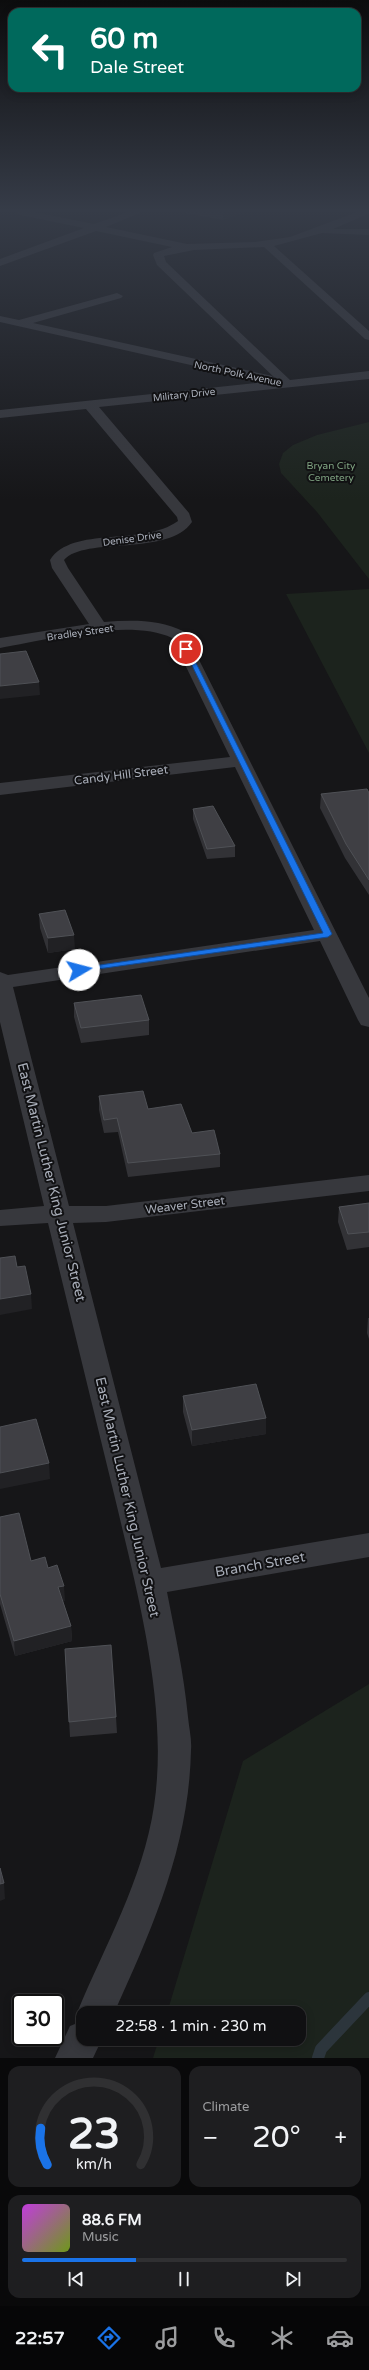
<!DOCTYPE html>
<meta charset="utf-8">
<style>
body{margin:0;font-family:"Varela Round",sans-serif;background:#1e1e20;color:#f1f3f6;height:100vh;display:flex;flex-direction:column;font-size:15px;white-space:nowrap}
*{box-sizing:border-box;margin:0}
p{font-size:13px;color:#9c9d9f}
.icon{flex:none;width:22px;height:22px;fill:none;stroke:currentColor;stroke-width:2;stroke-linecap:round;stroke-linejoin:round}
.map{position:relative;height:2058px;overflow:hidden}
.sheet{display:flex;flex-direction:column;gap:8px;padding:8px;background:#09090a;flex:1}
.sheet>*{flex:none}
.guide{position:absolute;left:8px;top:8px;width:353px;height:84px;border-radius:12px;box-shadow:0 2px 10px #0003,0 0 0 1px #303032;background:#00695c;color:#fff;overflow:hidden}
.speed{position:absolute;left:12px;top:1994px;display:flex;gap:8px;font-size:20px;font-weight:700;text-align:center}
.speed>*{display:grid;place-content:center;width:52px;height:52px;border-radius:50%;background:#101012;box-shadow:0 2px 10px #0003,0 0 0 1px #303032;line-height:1}
.speed .limit{border:2px solid #111;border-radius:6px;background:#fff;color:#111}
.pin{position:absolute;display:grid;place-items:center;width:34px;height:34px;color:#fff;margin:-17px;border:2px solid #fff;border-radius:50%;box-shadow:0 1px 4px #0007}
.me{position:absolute;width:44px;margin:-22px;rotate:82deg;stroke-linejoin:round;filter:drop-shadow(0 0 3px #0008)}
.turn{display:flex;align-items:center;gap:14px;height:84px;padding:0 16px;font-size:18px}
.turn .icon{width:52px;height:52px;stroke-width:2.5}
.turn b{display:block;font-size:28px;line-height:34px}
.big{font-size:30px;font-weight:600;line-height:1.1}
.sheet .widget{flex:1;display:flex;flex-direction:column;justify-content:center;gap:6px;min-width:0;padding:0 14px;border-radius:12px;background:#1e1e20}
.sheet .dial{align-items:center;gap:0}
.dial svg{height:104px;overflow:visible;fill:none;stroke:#303032;stroke-width:7;stroke-linecap:round;text-anchor:middle}
.dial text{fill:#f1f3f6;stroke:none}
.song{display:flex;align-items:center;gap:12px}
.cover{width:48px;height:48px;border-radius:6px;background:linear-gradient(135deg,hsl(290 70% 55%),hsl(80 70% 35%))}
.played{height:4px;border-radius:2px;background:linear-gradient(90deg,#1a73e8 35%,#303032 35%)}
.keys{display:flex;justify-content:space-around;direction:ltr}
.heat{display:flex;justify-content:space-between;align-items:center;font-size:22px;direction:ltr}
.sheet .tiles{flex:1;display:grid;gap:8px;grid-template-columns:1fr 1fr}
.widget:last-child{grid-column:span 2}
.trip{position:absolute;left:76px;top:2006px;width:230px;height:40px;border-radius:12px;background:#101012;box-shadow:0 2px 10px #0003,0 0 0 1px #303032;font-weight:600;line-height:40px;text-align:center}
.menu{display:flex;height:64px;justify-content:space-around;align-items:center;background:#060607;color:#9c9d9f}
.menu .icon{width:28px;height:28px}
.menu .active{color:#1a73e8}
.menu b{font-size:18px;color:#f1f3f6}
.map>svg:first-child{display:block}
.green{fill:#1c231d}
.lines{fill:none;stroke-linecap:round;stroke-linejoin:round}
.stream{stroke:#2c353c;stroke-width:12}
.minor{fill:#37383d;fill-rule:evenodd}
.wall{fill:#323236}
.shaded-wall{fill:#212124}
.building{fill:#3f3f44;stroke:#4f5156}
.route{fill:#1a73e8;stroke:#114b97}
.labels{text-anchor:middle;stroke-width:4;stroke-linejoin:round;paint-order:stroke}
.far-street-label{font-size:10px;fill:#a8adb8;stroke:#111113}
.far-park-label{font-size:10px;fill:#7fa381;stroke:#111113}
.street-label{font-size:12px;fill:#a8adb8;stroke:#111113}
.near-street-label{font-size:14px;fill:#a8adb8;stroke:#111113}
</style>
<div class="map">
<svg width="369" height="2058" viewBox="0 0 369 2058">
<rect width="100%" height="100%" fill="#161618"/>
<path class="green" d="M369,422V579L317,512L281,473L279,464L283,453L293,445L317,435Z
M369,589V753L286,594Z
M369,1684V2058H153L159,2039H299V2013H167L243,1761Z"/>
<g class="lines">
<path class="stream" d="M318,2058L321,2049L369,1998"/>
<path class="minor" d="M15,212H34L94,224L128,212H142L106,227L187,244L255,242L290,237L357,212H369L368,214L333,229H369V235L322,233L274,246L369,331V340L365,339L264,247L194,250L164,256L166,262L290,380L369,371V379L99,407L189,513L192,522C168,557 85,536 64,560L68,568L104,622C132,620 159,619 185,632L369,998V1027L361,1025L358,1020L320,941L13,987L69,1206H106L369,1175V1191L106,1222L73,1223L161,1568L369,1533V1557L167,1592C175,1633 184,1675 188,1717C189,1728 192,1740 191,1750C189,1846 153,1927 114,2013H83V2039H102L93,2058H55L70,2026L80,2022L77,2013C105,1945 143,1880 154,1806C169,1707 137,1591 114,1494C92,1404 70,1314 48,1223L0,1226V1210L44,1206L0,1022V972L8,975L314,930L235,767L0,795V783L230,757L172,638C130,618 46,640 0,648V638L89,624L52,568L50,560C73,525 142,547 178,521L177,517L86,409L0,418V410L266,382L0,322V316L19,320L117,293L123,296L121,298L33,323L268,375L272,376L274,379L272,382L278,381L157,265L153,255L154,253L172,247L96,231L0,266V259L84,228L20,215Z"/>
</g>
<path class="wall" d="M180,212H244L223,220Z
M369,793V895L345,858L320,808L321,794Z
M193,809L235,846V857L207,859L193,819Z
M39,914L75,949L48,953L40,928Z
M74,1003L149,1020V1035L81,1043L74,1017Z
M99,1096L148,1109L192,1133L220,1154V1167L128,1177L118,1132L104,1133L99,1110Z
M369,1203V1247L347,1250L338,1222L339,1207Z
M368,1318H369V1339L367,1333Z
M183,1396L266,1418V1434L192,1446L183,1412Z
M0,1517L31,1561L48,1568L65,1601H63L71,1626L72,1641L15,1656L0,1604Z
M65,1649L116,1717L117,1733L70,1737Z"/>
<path class="shaded-wall" d="M223,212H244L223,220Z
M39,682L40,695L0,699V686Z
M74,935L75,949L48,953V938Z
M31,1294L32,1309L0,1315V1299Z
M266,1418V1434L192,1446V1430Z
M49,1463L50,1479L0,1489V1473Z
M64,1586L65,1601L59,1602L58,1587Z
M71,1626L72,1641L15,1656L14,1641Z
M4,1883L5,1899L0,1901V1884Z"/>
<path class="building" d="M26,651L39,682L0,686V654Z
M367,789L369,793V880L346,844L321,794Z
M213,806L235,846L207,849L193,809Z
M65,910L74,935L48,938L39,914Z
M141,995L149,1020L81,1028L74,1003Z
M143,1091L148,1109L181,1104L192,1133L214,1130L220,1154L128,1163L117,1118L104,1120L99,1096Z
M369,1203V1232L348,1234L339,1207Z
M15,1256L17,1267L25,1266L31,1294L0,1299V1258Z
M256,1384L266,1418L192,1430L183,1396Z
M36,1419L49,1463L0,1473V1427Z
M19,1513L31,1561L45,1557L48,1568L57,1565L64,1586L58,1587L71,1626L14,1641L0,1594V1517Z
M111,1645L116,1717L69,1722L65,1649Z
M0,1868L4,1883L0,1884Z"/>
<linearGradient id="sky" x2="0" y2="1"><stop stop-color="#0c0c0d"/><stop offset="0.42" stop-color="#363c48"/><stop offset="1" stop-color="#363c48" stop-opacity="0"/></linearGradient>
<rect width="369" height="500" fill="url(#sky)"/>
<path class="route" d="M183,647L189,649L332,934L328,937L76,972L74,970L79,968L323,933Z"/>
<g class="labels">
<g class="far-street-label">
<text transform="translate(238 373) rotate(12)" y="4">North Polk Avenue</text>
<text transform="translate(184 394) rotate(-6)" y="4">Military Drive</text>
<text transform="translate(132 538) rotate(-8)" y="4">Denise Drive</text>
<text transform="translate(80 632) rotate(-8)" y="4">Bradley Street</text>
</g>
<g class="far-park-label">
<text x="331" y="469">Bryan City<tspan x="331" dy="12">Cemetery</tspan></text>
</g>
<g class="street-label">
<text transform="translate(121 775) rotate(-7)" y="4">Candy Hill Street</text>
<text transform="translate(185 1205) rotate(-7)" y="4">Weaver Street</text>
</g>
<g class="near-street-label">
<text transform="translate(52 1182) rotate(76)" y="5">East Martin Luther King Junior Street</text>
<text transform="translate(128 1497) rotate(77)" y="5">East Martin Luther King Junior Street</text>
<text transform="translate(260 1564) rotate(-10)" y="5">Branch Street</text>
</g>
</g>
</svg>
<div class="speed"><div class="limit">30</div></div>
<div class="pin" style="left:186px;top:649px;background:#d93025"><svg class="icon" aria-label="arrive" viewBox="0 0 24 24"><path d="M6 21V4h12l-3 4 3 4H6"/></svg></div>
<svg class="me" style="left:79px;top:970px" viewBox="-20 -20 40 40"><circle r="19" fill="#fff"/><path d="M0-13L10 11 0 6-10 11z" fill="#1a73e8"/></svg>
<div class="trip">22:58 · 1 min · 230 m</div>
<div class="guide">
<div class="turn"><svg class="icon" aria-label="left" viewBox="0 0 24 24"><path d="M17 20v-9H6M10 6l-5 5 5 5"/></svg><div><b>60 m</b>Dale Street</div></div>
</div>
</div>
<section class="sheet">
<div class="tiles">
<div class="widget dial"><svg viewBox="0 0 100 80">
<path d="M14 69A42 42 0 1 1 86 69"/>
<path d="M14 69A42 42 0 0 1 9 41" stroke="#1a73e8"/>
<text x="50" y="56" font-size="32" font-weight="700">23</text>
<text x="50" y="72" font-size="11">km/h</text>
</svg></div>
<div class="widget"><p>Climate</p>
<div class="heat"><a>−</a><b class="big">20°</b><a>+</a></div>
</div>
<div class="widget">
<div class="song"><i class="cover"></i><div><b>88.6 FM</b><p>Music</p></div></div>
<div class="played"></div>
<div class="keys"><svg class="icon" aria-label="previous" viewBox="0 0 24 24"><path d="M18 5L8 12l10 7zM5 5v14"/></svg><svg class="icon" aria-label="pause" viewBox="0 0 24 24"><path d="M8 5v14M16 5v14"/></svg><svg class="icon" aria-label="next" viewBox="0 0 24 24"><path d="M6 5l10 7-10 7zM19 5v14"/></svg></div>
</div>
</div>
</section>
<nav class="menu">
<b>22:57</b>
<svg class="icon active" aria-label="directions" viewBox="0 0 24 24"><path d="M12 3l9 9-9 9-9-9zM9 14v-3h6M13 9l2 2-2 2"/></svg>
<svg class="icon" aria-label="music" viewBox="0 0 24 24"><path d="M9 18V5l10-2v13"/><circle cx="6" cy="18" r="3"/><circle cx="16" cy="16" r="3"/></svg>
<svg class="icon" aria-label="phone" viewBox="0 0 24 24"><path d="M5 4h4l2 5-3 2q2 4 5 5l2-3 5 2v4C11 20 4 13 5 4z"/></svg>
<svg class="icon" aria-label="climate" viewBox="0 0 24 24"><path d="M12 3v18M4 7l16 10M4 17L20 7"/></svg>
<svg class="icon" aria-label="car" viewBox="0 0 24 24"><path d="M5 17H2v-5l4-1 3-4h7l3 4 3 1v5h-3M9 17h6M6 11h13"/><circle cx="7" cy="17" r="2"/><circle cx="17" cy="17" r="2"/></svg>
</nav>
